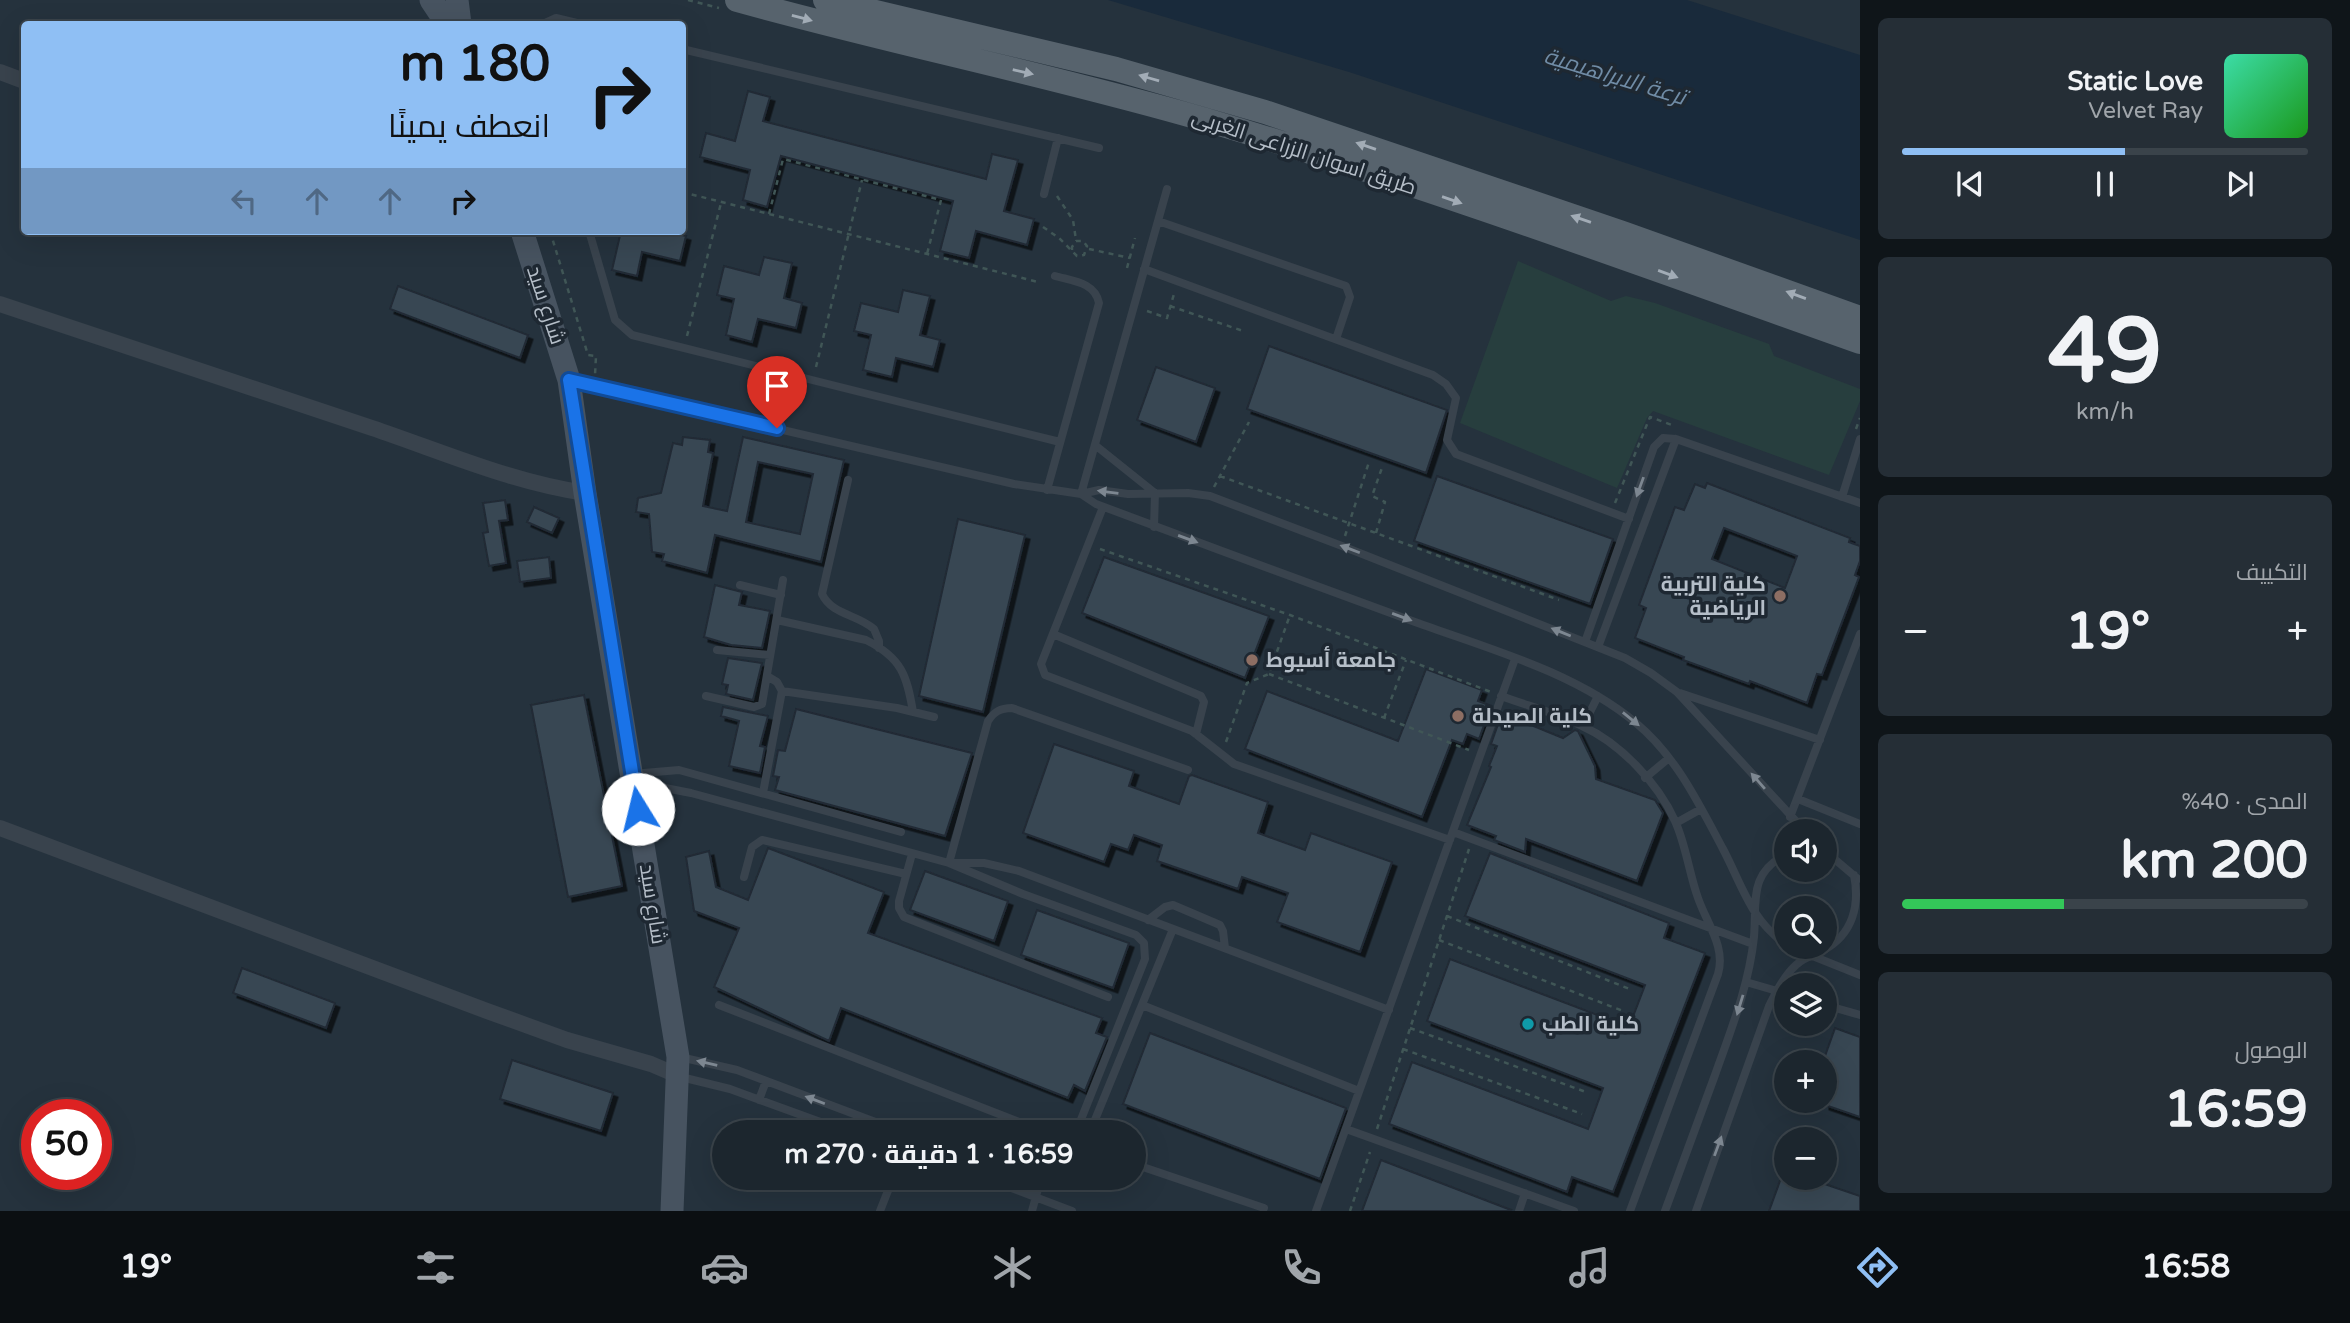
<!DOCTYPE html>
<html lang="ar">
<meta charset="utf-8">
<style>
body{margin:0;font-family:"Varela Round",Cairo,sans-serif;background:#252e36;color:#f1f3f6;direction:rtl;height:100vh;display:flex;flex-direction:column;font-size:26px;white-space:nowrap}
*{box-sizing:border-box;margin:0}
p{font-size:23px;color:#a0a5aa}
.icon{flex:none;width:38px;height:38px;fill:none;stroke:currentColor;stroke-width:2;stroke-linecap:round;stroke-linejoin:round}
.map{position:relative;flex:1;overflow:hidden;direction:ltr}
.sheet{display:flex;flex-direction:column;gap:18px;padding:18px;background:#0f1519;width:490px}
.sheet>*{flex:none}
.banner{position:absolute;left:21px;top:21px;width:665px;height:214px;border-radius:7px;box-shadow:0 7px 28px #0002,0 0 0 2px #3a434a;direction:rtl;background:#8fbff4;color:#111;overflow:hidden}
.tools{position:absolute;left:1774px;top:819px;display:grid;gap:14px}
.tools a{display:grid;place-items:center;width:63px;height:63px;border-radius:50%;background:#1c262e;box-shadow:0 7px 28px #0002,0 0 0 2px #3a434a;font-size:35px}
.speed{position:absolute;left:21px;top:1099px;display:flex;gap:14px;font-size:35px;font-weight:700;text-align:center}
.speed>*{display:grid;place-content:center;width:91px;height:91px;border-radius:50%;background:#1c262e;box-shadow:0 7px 28px #0002,0 0 0 2px #3a434a;line-height:1}
.speed .limit{border:10px solid #d22;background:#fff;color:#111}
.pin{position:absolute;display:grid;place-items:center;width:60px;height:60px;color:#fff;margin:-72px -30px;border-radius:50% 50% 50% 0;rotate:-45deg;box-shadow:0 0 7px #0007}
.pin .icon{rotate:45deg}
.me{position:absolute;width:77px;margin:-38px;rotate:351deg;stroke-linejoin:round;filter:drop-shadow(0 0 5px #0008)}
.turn{display:flex;align-items:center;gap:24px;height:147px;padding:0 21px;font-size:32px}
.turn .icon{width:91px;height:91px;stroke-width:2.5}
.turn b{display:block;font-size:49px;line-height:60px}
.lanes{display:flex;align-items:center;height:66px;padding:0 21px;background:#0003;justify-content:center;gap:35px;direction:ltr}
.lanes .off{opacity:.35}
.big{font-size:52px;font-weight:700;line-height:1.1}
.sheet .tile{flex:1;display:flex;flex-direction:column;justify-content:center;gap:10px;min-width:0;padding:0 24px;border-radius:10px;background:#252e36}
.sheet .dial{align-items:center;gap:0}
.dial b{font-size:91px;line-height:1}
.song{display:flex;align-items:center;gap:21px}
.cover{width:84px;height:84px;border-radius:10px;background:linear-gradient(135deg,hsl(160 70% 55%),hsl(120 70% 35%))}
.played{height:7px;border-radius:4px;background:linear-gradient(90deg,#8fbff4 55%,#3a434a 55%)}
.keys{display:flex;justify-content:space-around;direction:ltr}
.heat{display:flex;justify-content:space-between;align-items:center;font-size:38px;direction:ltr}
.charge{height:10px;border-radius:5px;background:linear-gradient(90deg,#34c759 40%,#3a434a 0)}
.trip{position:absolute;left:712px;top:1120px;width:434px;height:70px;border-radius:35px;background:#1c262e;box-shadow:0 7px 28px #0002,0 0 0 2px #3a434a;font-weight:700;line-height:70px;text-align:center;direction:rtl}
.dock{display:flex;height:112px;justify-content:space-around;align-items:center;background:#0b0f12;color:#a0a5aa}
.dock .icon{width:49px;height:49px}
.dock .active{color:#8fbff4}
.dock b{font-size:32px;color:#f1f3f6}
main{display:flex;flex:1;min-height:0}
.map>svg:first-child{display:block}
.green{fill:#273e3e}
.water{fill:#192a3b}
.building{fill:#374653;stroke:#202a34;stroke-width:2;fill-rule:evenodd;filter:url(#shadow)}
.lines{fill:none;stroke-linecap:round;stroke-linejoin:round}
.path{stroke:#405656;stroke-width:2.5;stroke-dasharray:5 5;stroke-linecap:butt}
.service{stroke:#39434d;stroke-width:8}
.minor{stroke:#39434d;stroke-width:16}
.secondary{stroke:#475360;stroke-width:23}
.primary{stroke:#57636d;stroke-width:24}
.oneway{fill:#a2acb6}
.oneway2{fill:#7d8791}
.route-casing{stroke:#114b97;stroke-width:18}
.route{stroke:#1a73e8;stroke-width:12}
.education-dot{fill:#8d6e63;stroke:#1e2832;stroke-width:2.5}
.culture-dot{fill:#0f9aa8;stroke:#1e2832;stroke-width:2.5}
.labels{text-anchor:middle;stroke-width:7;stroke-linejoin:round;paint-order:stroke}
.street-label{font-size:21px;fill:#b5bec8;stroke:#1e2832}
.poi-label{font-size:21px;font-weight:bold;fill:#b5bec8;stroke:#1e2832;text-anchor:start}
.water-label{font-size:23px;font-style:italic;fill:#708ca6;stroke:#1e2832}
</style>
<main>
<section class="sheet">
<div class="tile">
<div class="song"><i class="cover"></i><div><b>Static Love</b><p>Velvet Ray</p></div></div>
<div class="played"></div>
<div class="keys"><svg class="icon" aria-label="previous" viewBox="0 0 24 24"><path d="M18 5L8 12l10 7zM5 5v14"/></svg><svg class="icon" aria-label="pause" viewBox="0 0 24 24"><path d="M8 5v14M16 5v14"/></svg><svg class="icon" aria-label="next" viewBox="0 0 24 24"><path d="M6 5l10 7-10 7zM19 5v14"/></svg></div>
</div>
<div class="tile dial"><b>49</b><p>km/h</p></div>
<div class="tile"><p>التكييف</p>
<div class="heat"><a>−</a><b class="big">19°</b><a>+</a></div>
</div>
<div class="tile"><p>المدى · 40%</p><b class="big">200 km</b><div class="charge"></div></div>
<div class="tile"><p>الوصول</p><b class="big">16:59</b></div>
</section>
<div class="map">
<svg width="1860" height="1211" viewBox="0 0 1860 1211">
<defs>
<filter id="shadow"><feDropShadow dx="4.5" dy="4.5" stdDeviation="0" flood-color="#0009"/></filter>
</defs>
<rect width="100%" height="100%" fill="#25323d"/>
<path class="green" d="M1518,261L1611,301L1626,296L1655,303L1769,344L1774,356L1860,389V401L1829,475L1653,411L1647,418L1617,488L1460,423Z"/>
<path class="water" d="M1108,0H1687L1860,55V240L1349,72Z"/>
<path class="building" d="M748,91L770,97L763,121L986,179L992,154L1018,160L1004,211L1034,219L1027,245L976,231L969,258L940,251L953,201L781,156L767,207L743,200L750,170L700,157L706,133L735,141Z
M621,231H666L686,236L680,261L642,252L637,276L612,270Z
M764,257L792,263L784,298L802,303L796,328L758,319L752,342L726,335L734,299L717,295L724,266L759,275Z
M398,286L528,335L520,358L390,309Z
M903,290L930,296L920,335L940,340L933,367L896,358L892,377L863,370L871,335L854,331L861,303L898,312Z
M1269,346L1447,410L1426,473L1247,409Z
M1156,367L1215,388L1196,442L1137,420Z
M683,437L710,440L708,452L713,453L703,506L727,511L743,437L844,460L821,562L715,535L707,573L662,561L664,554L652,552L649,514L636,512L638,498L661,493L673,443L682,445ZM758,462L813,474L800,534L746,522Z
M1437,476L1613,539L1590,604L1414,541Z
M1707,483L1850,538L1849,542L1860,546V561L1855,575L1859,577L1822,675L1817,674L1807,703L1750,681L1749,684L1683,660L1684,657L1635,638L1646,608L1639,605L1675,507L1684,510L1695,484L1705,488ZM1724,528L1797,556L1785,588L1712,559Z
M505,500L508,520L499,521L506,563L489,566L483,533L488,532L483,503Z
M534,507L559,518L552,533L527,522Z
M958,519L1025,535L983,712L919,696Z
M549,557L551,578L520,582L517,561Z
M1104,557L1269,616L1245,678L1082,613Z
M715,585L742,592L739,605L770,611L762,648L731,645L704,637Z
M728,658L762,663L753,700L726,694L728,685L722,684Z
M1426,669L1482,690L1478,701L1489,705L1490,709L1479,739L1467,734L1463,744L1452,740L1422,817L1245,749L1267,691L1398,741Z
M584,695L622,886L568,897L531,705Z
M723,707L768,716L760,746L765,747L760,773L729,766L739,721L721,716Z
M796,709L972,753L945,836L775,790L779,777L773,776L778,750L785,751Z
M1502,713L1563,738L1575,730L1578,731L1595,766L1596,779L1655,800L1663,813L1637,881L1526,839L1525,852L1494,840L1496,836L1467,825L1491,767L1489,766L1497,746L1491,744Z
M1054,744L1134,771L1129,786L1179,804L1189,776L1192,775L1268,802L1258,833L1305,850L1311,833L1392,862L1360,952L1277,922L1288,893L1242,877L1238,889L1157,861L1162,845L1134,835L1128,850L1111,844L1104,862L1023,833Z
M768,848L884,892L868,933L1102,1018L1096,1033L1107,1037L1085,1091L1074,1085L1068,1098L841,1008L829,1041L714,987L739,928L694,911L686,857L709,851L716,887L748,900Z
M1490,853L1669,923L1664,938L1705,953L1613,1192L1572,1177L1567,1192L1389,1124L1412,1062L1588,1129L1603,1088L1427,1021L1450,959L1629,1027L1645,985L1465,916Z
M925,871L1008,901L994,941L910,910Z
M1037,910L1129,943L1113,988L1021,955Z
M242,968L335,1003L326,1028L233,993Z
M1835,1028L1860,1037V1117L1825,1105V1056Z
M1150,1033L1346,1108L1320,1179L1123,1104Z
M512,1060L613,1093L601,1131L500,1099Z
M1381,1160L1511,1210L1510,1211H1362Z
M1781,1178H1807L1860,1196V1211H1769Z"/>
<g class="lines">
<path class="path" d="M688,0L719,8
M682,192L1038,282
M1057,196L1073,220L1076,240
M769,214L783,159L941,200L927,254
M1043,227L1059,238L1077,256L1084,255L1087,246L1083,241H1076L1072,247V251
M550,231L588,355L596,356L595,375
M1089,249L1130,258
M1127,268L1135,238
M1170,306L1243,331
M1147,311L1167,318L1174,294
M687,336L721,203
M816,367L862,180
M1856,429L1860,418
M1220,476L1559,600
M1214,487L1249,422
M1615,503L1650,417L1672,425
M1376,533L1385,502L1372,496L1383,465
M1345,536L1369,462
M1100,549L1290,615L1491,692
M1269,674L1469,750
M1384,718L1406,660
M1226,742L1247,683L1269,674L1290,615
M1447,916L1632,990
M1439,940L1623,1011
M1410,1028L1586,1092
M1403,1049L1582,1114
M1377,1129L1469,849
M1350,1211L1370,1152"/>
<path class="service" d="M543,24L556,18L581,24
M682,49L1099,148
M1044,194L1058,138
M1158,221L1346,286L1350,297L1336,339
M589,231L615,320L632,335L1060,442
M1144,269L1433,375L1446,384L1456,398L1447,440L1456,454L1629,519
M573,381L1014,484L1081,494L1099,490L1128,494L1188,493L1210,496L1342,546L1625,658L1651,673L1677,692L1805,831
M1095,445L1155,493L1154,527
M848,480L822,594C832,615 857,614 874,629L879,641V648
M1047,490L1099,303C1095,282 1072,281 1055,276
M1081,494L1096,504C1202,544 1309,583 1415,622C1489,649 1575,672 1636,723C1676,756 1699,804 1723,849C1742,885 1751,921 1787,945
M1081,494L1167,189
M1842,497L1860,439
M1103,507L1041,664L1045,675L1192,731L1234,764L1450,840
M740,585L781,595
M777,620L866,640C902,658 907,676 913,712
M1053,634L1201,696L1204,702L1196,734
M1585,642L1654,447L1663,438L1676,439L1860,503
M1598,647L1676,439
M717,650L770,655
M782,691L897,708L934,717
M1680,693L1820,740
M706,696L754,707L762,704L783,580
M1501,696C1528,706 1557,713 1582,726C1620,743 1658,783 1675,821C1686,845 1689,873 1698,898C1707,924 1726,947 1718,974L1630,1211
M1583,726L1598,696
M632,774L679,770L901,832
M1645,778L1669,758
M634,782L691,793L949,863L1023,894L1136,935L1144,943L1145,959L1076,1132
M763,793L782,691L777,682L767,676
M1798,799L1860,824
M1790,817L1860,634
M1676,823L1701,809
M1453,832L1753,944
M1825,851L1858,879
M912,854L899,901V908L904,917L1108,997
M949,863L988,721C994,712 1000,708 1012,708L1188,770
M952,863H984L1019,871L1389,1010
M744,877L752,847L762,840L906,874
M1148,920L1165,907L1173,905L1220,925L1223,931L1225,948
M1790,947L1860,975
M1746,982L1787,994
M719,1005L1045,1132
M1142,1005L1359,1091
M1825,1005L1860,1015
M680,1057L737,1070L902,1132
M681,1077L730,1089L848,1132
M759,1100L766,1081
M1346,1129L1574,1211
M1090,1132L1173,929
M1134,1164L1264,1208
M975,1178L990,1180L1072,1211
M880,1211L893,1178
M1032,1211L1041,1178
M1316,1211L1515,659
M1519,1211L1525,1193
M1665,1211C1682,1166 1698,1120 1715,1075C1731,1030 1749,985 1754,937C1757,901 1748,873 1787,854
M1696,1211L1769,1006C1776,992 1784,976 1796,965C1805,957 1814,955 1824,950C1853,934 1860,905 1854,875"/>
<path class="minor" d="M0,72L24,81
M0,304C124,345 248,387 372,428C443,452 511,482 585,493
M0,828L487,1011L567,1040L651,1064L679,1076"/>
<path class="secondary" d="M431,0L447,24
M457,0L460,24
M522,231L569,380L585,493L678,1057L672,1211"/>
<path class="primary" d="M737,0C892,43 1051,75 1206,120C1426,185 1643,265 1860,342
M825,0L1116,69L1265,112L1623,233L1860,318"/>
</g>
<defs><path id="oneway-solid" d="M-6-.8H1V-3.2L6.5 0L1 3.2V.8H-6Z" transform="scale(1.75)"/></defs>
<g class="oneway">
<use href="#oneway-solid" transform="translate(802 18) rotate(15)"/>
<use href="#oneway-solid" transform="translate(1023 72) rotate(13)"/>
<use href="#oneway-solid" transform="translate(1149 78) rotate(-164)"/>
<use href="#oneway-solid" transform="translate(1366 146) rotate(-161)"/>
<use href="#oneway-solid" transform="translate(1452 200) rotate(19)"/>
<use href="#oneway-solid" transform="translate(1581 219) rotate(-161)"/>
<use href="#oneway-solid" transform="translate(1668 274) rotate(20)"/>
<use href="#oneway-solid" transform="translate(1796 295) rotate(-160)"/>
</g>
<g class="oneway2">
<use href="#oneway-solid" transform="translate(1640 487) rotate(110)"/>
<use href="#oneway-solid" transform="translate(1108 492) rotate(-173)"/>
<use href="#oneway-solid" transform="translate(1188 539) rotate(20)"/>
<use href="#oneway-solid" transform="translate(1350 549) rotate(-159)"/>
<use href="#oneway-solid" transform="translate(1402 617) rotate(20)"/>
<use href="#oneway-solid" transform="translate(1561 632) rotate(-158)"/>
<use href="#oneway-solid" transform="translate(1631 719) rotate(39)"/>
<use href="#oneway-solid" transform="translate(1758 781) rotate(-131)"/>
<use href="#oneway-solid" transform="translate(1740 1005) rotate(107)"/>
<use href="#oneway-solid" transform="translate(707 1063) rotate(-167)"/>
<use href="#oneway-solid" transform="translate(815 1100) rotate(-159)"/>
<use href="#oneway-solid" transform="translate(1718 1146) rotate(-70)"/>
</g>
<g class="lines">
<g class="route-casing">
<path id="route" d="M638,809L569,380L777,428"/>
</g>
<use href="#route" class="route"/>
</g>
<g class="education-dot">
<circle cx="1780" cy="596" r="7"/>
<circle cx="1252" cy="660" r="7"/>
<circle cx="1458" cy="716" r="7"/>
</g>
<circle class="culture-dot" cx="1528" cy="1024" r="7"/>
<g class="labels">
<g class="street-label">
<text transform="translate(1304 152) rotate(18)" y="7">طريق اسوان الزراعى الغربى</text>
<text transform="translate(546 305) rotate(72)" y="7">شارع سيد</text>
<text transform="translate(653 904) rotate(81)" y="7">شارع سيد</text>
</g>
<g class="poi-label">
<text x="1766" y="591" text-anchor="end">كلية التربية<tspan x="1766" dy="24">الرياضية</tspan></text>
<text x="1266" y="667">جامعة أسيوط</text>
<text x="1472" y="723">كلية الصيدلة</text>
<text x="1542" y="1031">كلية الطب</text>
</g>
<g class="water-label">
<text transform="translate(1615 76) rotate(17)" y="8">ترعة الابراهيمية</text>
</g>
</g>
</svg>
<div class="tools">
<a><svg class="icon" aria-label="sound" viewBox="0 0 24 24"><path d="M4 9h4l5-4v14l-5-4H4zM17 9q2 3 0 6"/></svg></a>
<a><svg class="icon" aria-label="search" viewBox="0 0 24 24"><circle cx="10" cy="10" r="6"/><path d="M15 15l6 6"/></svg></a>
<a><svg class="icon" aria-label="layers" viewBox="0 0 24 24"><path d="M12 4l9 5-9 5-9-5zM3 14l9 5 9-5"/></svg></a>
<a>+</a>
<a>−</a>
</div>
<div class="speed"><div class="limit">50</div></div>
<div class="pin" style="left:777px;top:428px;background:#d93025"><svg class="icon" aria-label="arrive" viewBox="0 0 24 24"><path d="M6 21V4h12l-3 4 3 4H6"/></svg></div>
<svg class="me" style="left:638px;top:809px" viewBox="-20 -20 40 40"><circle r="19" fill="#fff"/><path d="M0-13L10 11 0 6-10 11z" fill="#1a73e8"/></svg>
<div class="trip">16:59 · 1 دقيقة · 270 m</div>
<div class="banner">
<div class="turn"><svg class="icon" aria-label="right" viewBox="0 0 24 24"><path d="M7 20v-9h11M14 6l5 5-5 5"/></svg><div><b>180 m</b>انعطف يمينًا</div></div>
<div class="lanes"><svg class="icon off" aria-label="left" viewBox="0 0 24 24"><path d="M17 20v-9H6M10 6l-5 5 5 5"/></svg><svg class="icon off" aria-label="ahead" viewBox="0 0 24 24"><path d="M12 20V5M6 11l6-6 6 6"/></svg><svg class="icon off" aria-label="ahead" viewBox="0 0 24 24"><path d="M12 20V5M6 11l6-6 6 6"/></svg><svg class="icon" aria-label="right" viewBox="0 0 24 24"><path d="M7 20v-9h11M14 6l5 5-5 5"/></svg></div>
</div>
</div>
</main>
<nav class="dock">
<b>16:58</b>
<svg class="icon active" aria-label="directions" viewBox="0 0 24 24"><path d="M12 3l9 9-9 9-9-9zM9 14v-3h6M13 9l2 2-2 2"/></svg>
<svg class="icon" aria-label="music" viewBox="0 0 24 24"><path d="M9 18V5l10-2v13"/><circle cx="6" cy="18" r="3"/><circle cx="16" cy="16" r="3"/></svg>
<svg class="icon" aria-label="phone" viewBox="0 0 24 24"><path d="M5 4h4l2 5-3 2q2 4 5 5l2-3 5 2v4C11 20 4 13 5 4z"/></svg>
<svg class="icon" aria-label="climate" viewBox="0 0 24 24"><path d="M12 3v18M4 7l16 10M4 17L20 7"/></svg>
<svg class="icon" aria-label="car" viewBox="0 0 24 24"><path d="M5 17H2v-5l4-1 3-4h7l3 4 3 1v5h-3M9 17h6M6 11h13"/><circle cx="7" cy="17" r="2"/><circle cx="17" cy="17" r="2"/></svg>
<svg class="icon" aria-label="filters" viewBox="0 0 24 24"><path d="M4 7h16M4 17h16"/><circle cx="9" cy="7" r="2"/><circle cx="15" cy="17" r="2"/></svg>
<b>19°</b>
</nav>
